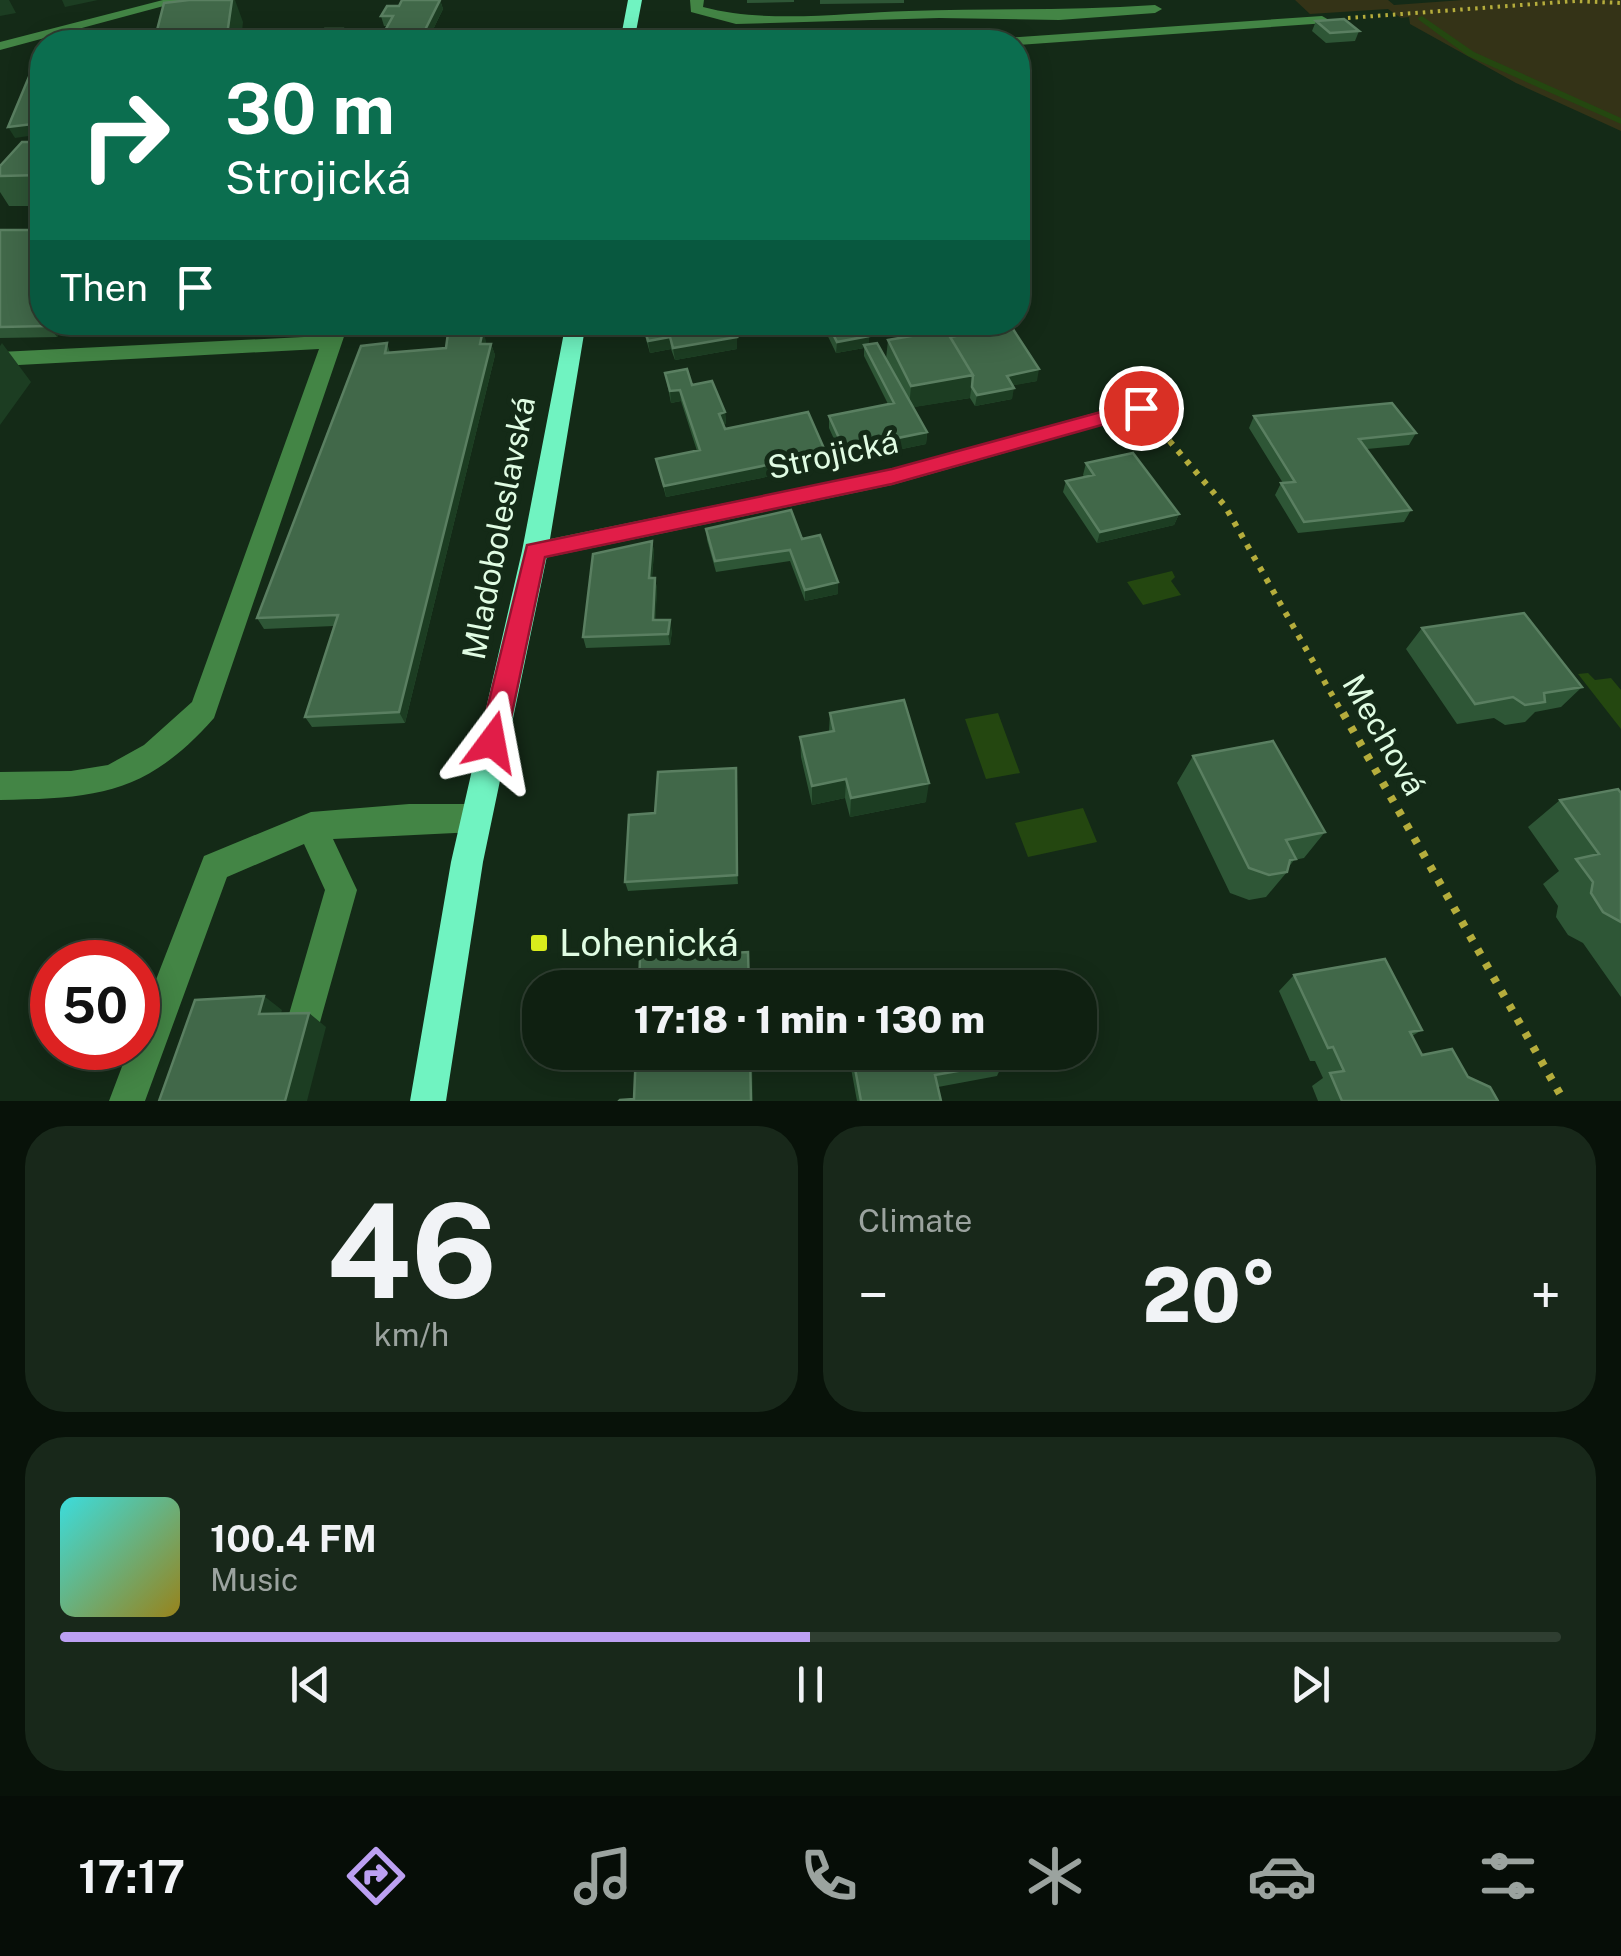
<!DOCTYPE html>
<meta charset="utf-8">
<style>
body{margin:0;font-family:"Public Sans",sans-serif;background:#18281a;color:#f1f3f6;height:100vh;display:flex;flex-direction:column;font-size:38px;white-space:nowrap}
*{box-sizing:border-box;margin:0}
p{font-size:32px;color:#9ba39f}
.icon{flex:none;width:55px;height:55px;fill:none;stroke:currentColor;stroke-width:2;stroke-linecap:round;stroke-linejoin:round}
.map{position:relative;height:1101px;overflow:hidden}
.panel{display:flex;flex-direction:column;gap:25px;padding:25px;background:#081209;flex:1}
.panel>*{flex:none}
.hud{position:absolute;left:30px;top:30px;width:1000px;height:305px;border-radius:40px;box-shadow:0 5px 25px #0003,0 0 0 2px #2f3e31;background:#0b6e4f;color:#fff;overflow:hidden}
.speed{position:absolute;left:30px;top:940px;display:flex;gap:20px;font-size:50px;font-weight:700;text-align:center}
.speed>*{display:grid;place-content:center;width:130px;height:130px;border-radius:50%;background:#0f2011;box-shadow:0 5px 25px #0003,0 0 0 2px #2f3e31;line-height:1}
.speed .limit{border:15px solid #d22;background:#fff;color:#111}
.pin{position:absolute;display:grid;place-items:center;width:85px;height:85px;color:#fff;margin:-42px;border:5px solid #fff;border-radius:50%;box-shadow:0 2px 10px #0007}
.me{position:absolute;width:110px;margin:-55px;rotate:13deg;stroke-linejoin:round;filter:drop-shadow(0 0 8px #0008)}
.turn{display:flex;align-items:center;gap:35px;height:210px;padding:0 30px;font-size:45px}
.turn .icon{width:130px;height:130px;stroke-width:2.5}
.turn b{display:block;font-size:70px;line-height:85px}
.then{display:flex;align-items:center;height:95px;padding:0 30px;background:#0003;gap:20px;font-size:38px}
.big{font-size:75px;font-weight:800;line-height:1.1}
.panel .card{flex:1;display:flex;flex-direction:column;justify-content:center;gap:15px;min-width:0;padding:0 35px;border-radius:40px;background:#18281a}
.panel .dial{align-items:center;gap:0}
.dial b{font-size:130px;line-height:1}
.song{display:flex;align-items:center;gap:30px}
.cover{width:120px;height:120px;border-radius:15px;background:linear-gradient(135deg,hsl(180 70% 55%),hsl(50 70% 35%))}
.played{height:10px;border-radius:5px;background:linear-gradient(90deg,#bca0f2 50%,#2f3e31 50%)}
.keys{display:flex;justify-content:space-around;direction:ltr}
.heat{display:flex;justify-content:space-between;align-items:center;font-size:55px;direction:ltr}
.panel .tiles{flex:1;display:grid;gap:25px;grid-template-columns:1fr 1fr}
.card:last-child{grid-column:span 2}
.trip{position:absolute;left:522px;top:970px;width:575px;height:100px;border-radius:40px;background:#0f2011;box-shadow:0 5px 25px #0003,0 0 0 2px #2f3e31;font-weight:800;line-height:100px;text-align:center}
.tabs{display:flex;height:160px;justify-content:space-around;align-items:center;background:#060d07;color:#9ba39f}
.tabs .icon{width:70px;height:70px}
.tabs .selected{color:#bca0f2}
.tabs b{font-size:45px;color:#f1f3f6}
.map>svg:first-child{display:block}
.green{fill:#343317}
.water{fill:#244710}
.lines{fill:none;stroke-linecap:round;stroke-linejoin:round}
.stream{fill:#244710;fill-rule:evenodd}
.path-far2{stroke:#b5ad3c;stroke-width:4;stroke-dasharray:2.5 5;stroke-linecap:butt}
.path-far1{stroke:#b5ad3c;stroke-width:6;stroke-dasharray:5 8;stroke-linecap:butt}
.path{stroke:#b5ad3c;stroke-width:8;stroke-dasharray:6 10;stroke-linecap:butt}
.minor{fill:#438545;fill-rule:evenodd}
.major{fill:#70f3c1;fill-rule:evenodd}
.wall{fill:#2e5636}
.shaded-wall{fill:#1c3d22}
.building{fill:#416849;stroke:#5a7f61;stroke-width:2.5}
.route{fill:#e11d48;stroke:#92132f;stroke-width:2.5}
.poi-dot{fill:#d9ec1c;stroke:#142a17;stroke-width:4}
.labels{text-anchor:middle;stroke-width:10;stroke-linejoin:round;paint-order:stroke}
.street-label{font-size:32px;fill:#e0fce3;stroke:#142a17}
.near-poi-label{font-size:38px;fill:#e0fce3;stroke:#142a17;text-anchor:start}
</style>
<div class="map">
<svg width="1621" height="1101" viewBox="0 0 1621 1101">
<rect width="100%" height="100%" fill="#142a17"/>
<path class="green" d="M1295,0H1388L1394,5L1463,0H1621V131L1516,83L1410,24L1409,17L1401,18L1388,9L1310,14Z"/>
<path class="water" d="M1172,571L1175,577L1171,581L1181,595L1143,605L1127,582Z
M1588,673L1595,680L1611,678L1621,690V729L1578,674Z
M998,713L1020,773L986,779L965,719Z
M1083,808L1097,842L1028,857L1015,823Z"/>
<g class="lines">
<path class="stream" d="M1422,16L1474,52L1621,118V124L1468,56L1419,20L1418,18Z"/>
<path class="path-far2" d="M1348,18L1575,1L1621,3"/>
<path class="path-far1" d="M1161,431L1225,506L1344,716"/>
<path class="path" d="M1343,713L1564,1101"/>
<path class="minor" d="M163,0H186L0,50V42Z
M690,0H704L703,7C768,24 842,13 909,11C992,8 1073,11 1155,5L1162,9L1155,13L1059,20L939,18L736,24L691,12Z
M1322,16L1329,20L1327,23L1018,45L997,42L1004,38Z
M329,322H349L214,718C146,795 97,798 0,800V772L71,771L108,765L144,745L192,702L319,349L0,366V352L324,336Z
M1141,400L1149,402L1152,407L1149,412L892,485L535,560L526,558L522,551L526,544L535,542L892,469Z
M409,804H475L486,808L490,818L486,828L475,832L333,839L357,890L315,1040L303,1046L291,1040L285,1028L325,890L304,844L227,877L145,1101H109L129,1048H138V1026L204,856L311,812Z"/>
<path class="major" d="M628,0H642L634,42H620Z
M566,322H586L548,551L483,862L446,1101H410L451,862L522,551Z"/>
</g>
<path class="wall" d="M440,0L443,9L427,42H366L383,34L388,26H384L381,16L399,6Z
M747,0H794V2L747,3Z
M820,0H904V3L820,4Z
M1316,21L1359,31L1355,41L1326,43L1312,31Z
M342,29L346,39L343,42H324L321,36Z
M42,142V206H9L0,192V166Z
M0,230L42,322H68L57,337L0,338Z
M641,322H731L737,349L675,360L671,349L650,353Z
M821,322H842L847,332L869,336V344L886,359L888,340L950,337L1037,381L1013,385L1012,399L975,406L970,398L913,407L927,432L926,444L844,461L829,428V416L888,404L864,356V348L836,353Z
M486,341L485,344H491L495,355L405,723L312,727L305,717L334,626L264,629L257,618L387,343L390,353L446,348Z
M665,373L692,385L725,412L726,424H723L725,429L826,465L666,497L656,459L697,451L681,401L671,403Z
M1254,416L1416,433L1409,445L1367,449L1411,510L1404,522L1298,533L1275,495L1281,483H1283L1249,428Z
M1086,463L1179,514L1174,525L1097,543L1063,492L1066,481L1084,477L1083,475Z
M706,529L802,539L838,582V594L805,601L790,561L716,572L707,540Z
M652,541L654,552L652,578H655L657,589L655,620L672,631L670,645L586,648L583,637Z
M1422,628L1582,687L1561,707L1535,712L1525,722L1505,725L1494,718L1457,724L1406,649Z
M830,713L926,802L850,817L845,798L812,805L801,757L800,737L829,732Z
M1193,756L1325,832L1304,858L1294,860L1288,868L1287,872L1266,897L1249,900L1230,893L1177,783Z
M737,778L738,884L628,891L625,882L655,813Z
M1621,793V997L1583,943L1568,935L1556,917L1558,906L1543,884L1559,871L1528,827L1560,800Z
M1294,975L1422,1030L1412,1036L1422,1055L1468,1077L1498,1101H1318L1312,1086L1323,1078L1315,1061H1310L1279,991Z
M848,1052H1001L1003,1063L997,1076L938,1087L941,1101H857Z"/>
<path class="shaded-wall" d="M0,0H9L16,13L0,16Z
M62,0H98L65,7Z
M232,0H235L243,22L241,42H226Z
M440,0L443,9L427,42H419Z
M342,29L346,39L343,42H340L338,35Z
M42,123V134L15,138L8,127Z
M52,322H68L57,337L49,326Z
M483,330L486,341L483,356L480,344Z
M869,336V347L864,345V348L836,353L837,342Z
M670,337L671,349L650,353L648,341Z
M737,337V349L675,360L673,348Z
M2,343L31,382L0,425V346Z
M491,344L495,355L405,723L399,712Z
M1039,369L1037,381L1005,387L1007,376Z
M973,375L970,398L909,408L911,386Z
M1014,388L1012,399L975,406L977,395Z
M680,390L681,401L671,403L670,391Z
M725,412L726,424L720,425L719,414Z
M927,432L926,444L844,461V449Z
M826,453V465L666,497L664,486Z
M1179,514L1174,525L1097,543L1100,532Z
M652,541L654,552L651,590L649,578Z
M655,578L657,589L655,631L653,620Z
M838,582V594L805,601V590Z
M670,620L672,631L670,645L668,634Z
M736,768L737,778L738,884L737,875Z
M846,779L845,798L812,805V786Z
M929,783L926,802L850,817L851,798Z
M264,996L282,1010L277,1029L259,1014Z
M309,1013L326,1027L307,1101H285Z
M750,1052H752L753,1101H751Z"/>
<path class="building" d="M189,0H232L226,42H154L164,3Z
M402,0H440L419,42H366L371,35L383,34L393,16H381L387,6H399Z
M1344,19L1359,31L1330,33L1316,21Z
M325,29H342L338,35L321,36Z
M41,48H42V123L8,127Z
M22,142H42V175L0,176V166Z
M0,230H42V322H52L49,326L0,327Z
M643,322H731L737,337L673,348L670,337L648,341Z
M827,322H842L847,332L865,328L869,336L837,342Z
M1011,326L1039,369L1007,376L1014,388L977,395L972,387L973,375L950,337Z
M483,330L480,344H491L399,712L305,717L338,615L257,618L361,346L387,343L385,353L446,348L448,333Z
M946,330L973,375L911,386L888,340Z
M877,343L927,432L844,449L829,416L894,403L864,345Z
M687,369L692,385L712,381L725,412L719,414L725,429L808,412L826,453L664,486L656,459L700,450L680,390L670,391L665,373Z
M1392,403L1416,433L1359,439L1411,510L1304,522L1281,483L1295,482L1254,416Z
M1133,453L1179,514L1100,532L1066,481L1094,475L1086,463Z
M791,510L802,539L820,535L838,582L805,590L790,550L715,561L706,529Z
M652,541L649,578H655L653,620H670L668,634L583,637L593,554Z
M1524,613L1582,687L1544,693L1545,702L1525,705L1513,697L1475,704L1422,628Z
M904,700L929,783L851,798L846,779L812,786L800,737L834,731L830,713Z
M1273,741L1325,832L1286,840L1296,859L1290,860L1287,872L1269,875L1249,868L1193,756Z
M736,768L737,875L625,882L629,815L655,813L658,772Z
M1618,789L1621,793V922L1603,912L1591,893L1593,882L1576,859L1599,854L1560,800Z
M748,952L749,988H639L640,958Z
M1385,959L1422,1030L1410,1032L1422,1055L1452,1049L1468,1077L1490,1087L1498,1101H1342L1330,1073L1344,1071L1333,1047L1328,1048L1294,975Z
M885,979L899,988H865L869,982Z
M264,996L259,1014L309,1013L285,1101H159L195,1000Z
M636,1052H750L751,1101H619L620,1100L634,1099Z
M852,1052H1001L1003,1063L935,1075L941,1101H861Z"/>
<path class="route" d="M1141,401L1151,408L1148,412L892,484L545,557L506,742L502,750L492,754L483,750L479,742L527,545L892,469Z"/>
<rect class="poi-dot" x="529" y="933" width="20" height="20" rx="5"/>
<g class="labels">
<g class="street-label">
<text transform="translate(833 455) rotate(-12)" y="11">Strojická</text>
<text transform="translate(499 528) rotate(-79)" y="11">Mladoboleslavská</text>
<text transform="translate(1384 735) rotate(60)" y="11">Mechová</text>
</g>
<g class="near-poi-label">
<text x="559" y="956">Lohenická</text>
</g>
</g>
</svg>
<div class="speed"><div class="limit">50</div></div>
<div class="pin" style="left:1141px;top:408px;background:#d93025"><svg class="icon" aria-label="arrive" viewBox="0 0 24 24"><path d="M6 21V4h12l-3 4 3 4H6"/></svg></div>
<svg class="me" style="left:492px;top:742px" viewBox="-20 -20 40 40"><path d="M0-17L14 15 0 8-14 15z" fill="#e11d48" stroke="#fff" stroke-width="4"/></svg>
<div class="trip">17:18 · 1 min · 130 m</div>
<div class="hud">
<div class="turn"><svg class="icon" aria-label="right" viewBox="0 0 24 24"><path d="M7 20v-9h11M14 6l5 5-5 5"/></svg><div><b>30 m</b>Strojická</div></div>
<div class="then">Then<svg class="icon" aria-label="arrive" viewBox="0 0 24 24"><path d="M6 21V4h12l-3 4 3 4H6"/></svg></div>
</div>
</div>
<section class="panel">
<div class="tiles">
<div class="card dial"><b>46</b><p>km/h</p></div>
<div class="card"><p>Climate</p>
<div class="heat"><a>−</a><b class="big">20°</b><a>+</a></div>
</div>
<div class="card">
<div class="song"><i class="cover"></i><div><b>100.4 FM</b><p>Music</p></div></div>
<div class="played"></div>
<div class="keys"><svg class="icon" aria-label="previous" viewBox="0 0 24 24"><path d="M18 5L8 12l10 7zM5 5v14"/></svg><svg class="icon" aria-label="pause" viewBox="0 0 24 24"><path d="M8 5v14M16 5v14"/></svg><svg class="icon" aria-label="next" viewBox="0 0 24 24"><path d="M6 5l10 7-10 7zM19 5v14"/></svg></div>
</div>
</div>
</section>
<nav class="tabs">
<b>17:17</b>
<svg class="icon selected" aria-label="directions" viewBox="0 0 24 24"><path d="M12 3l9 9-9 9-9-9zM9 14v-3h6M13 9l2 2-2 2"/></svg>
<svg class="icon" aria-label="music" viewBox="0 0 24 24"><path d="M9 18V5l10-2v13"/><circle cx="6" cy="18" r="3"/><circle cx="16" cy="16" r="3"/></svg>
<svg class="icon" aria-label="phone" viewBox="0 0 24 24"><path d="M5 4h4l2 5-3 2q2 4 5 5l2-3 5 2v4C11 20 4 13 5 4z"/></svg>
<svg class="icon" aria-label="climate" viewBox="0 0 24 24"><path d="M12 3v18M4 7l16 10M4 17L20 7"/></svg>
<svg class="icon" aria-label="car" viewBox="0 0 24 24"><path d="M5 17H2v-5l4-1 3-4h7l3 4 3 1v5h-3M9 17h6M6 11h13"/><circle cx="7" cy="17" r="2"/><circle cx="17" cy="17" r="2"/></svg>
<svg class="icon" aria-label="filters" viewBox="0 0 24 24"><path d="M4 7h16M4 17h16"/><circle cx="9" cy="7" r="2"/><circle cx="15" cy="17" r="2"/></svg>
</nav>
